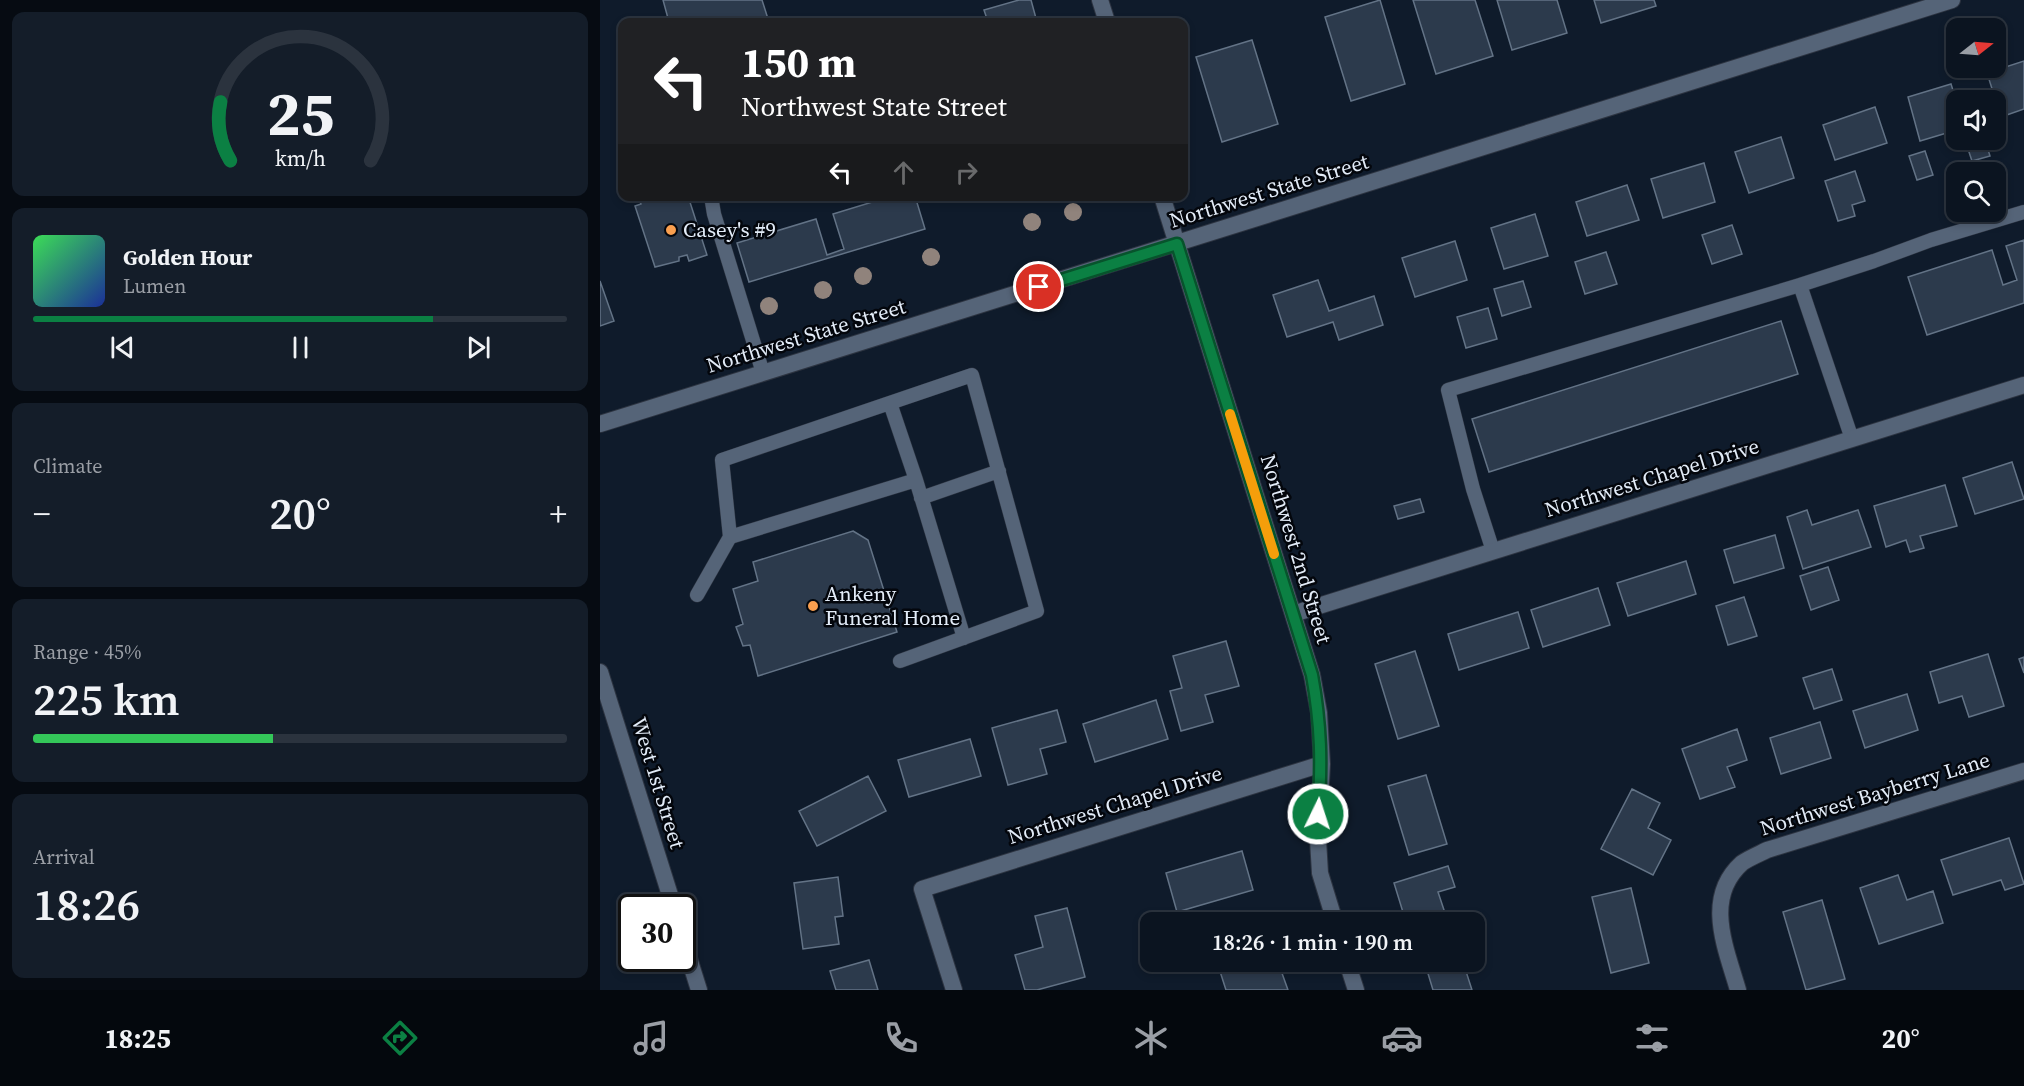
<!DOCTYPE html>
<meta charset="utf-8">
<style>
body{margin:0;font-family:"Source Serif 4",serif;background:#141d29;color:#f1f3f6;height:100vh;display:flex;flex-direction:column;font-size:22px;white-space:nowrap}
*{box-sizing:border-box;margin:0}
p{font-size:20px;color:#9a9ea5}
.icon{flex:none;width:33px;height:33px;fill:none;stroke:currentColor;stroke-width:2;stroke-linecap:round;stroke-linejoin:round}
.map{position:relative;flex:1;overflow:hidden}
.panel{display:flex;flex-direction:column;gap:12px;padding:12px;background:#060b12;width:600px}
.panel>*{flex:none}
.banner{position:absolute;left:18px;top:18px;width:570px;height:183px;border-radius:12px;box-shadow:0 3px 9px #0003,0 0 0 2px #2b333e;background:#202124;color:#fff;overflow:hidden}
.needle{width:39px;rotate:73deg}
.tools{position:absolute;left:1346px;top:18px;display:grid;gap:12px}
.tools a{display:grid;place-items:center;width:60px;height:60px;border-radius:12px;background:#0b1420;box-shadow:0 3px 9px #0003,0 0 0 2px #2b333e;font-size:30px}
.speed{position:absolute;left:18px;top:894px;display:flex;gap:12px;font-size:30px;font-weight:700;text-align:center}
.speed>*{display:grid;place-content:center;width:78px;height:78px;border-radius:50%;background:#0b1420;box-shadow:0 3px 9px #0003,0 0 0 2px #2b333e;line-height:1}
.speed .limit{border:3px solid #111;border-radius:9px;background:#fff;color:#111}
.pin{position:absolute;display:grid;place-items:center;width:51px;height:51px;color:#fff;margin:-26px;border:3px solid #fff;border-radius:50%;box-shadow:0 2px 6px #0007}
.me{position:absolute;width:66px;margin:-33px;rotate:4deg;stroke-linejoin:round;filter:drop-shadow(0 0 4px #0008)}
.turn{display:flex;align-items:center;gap:21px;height:126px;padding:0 24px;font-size:27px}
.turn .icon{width:78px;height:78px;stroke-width:2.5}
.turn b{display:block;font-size:42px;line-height:51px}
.lanes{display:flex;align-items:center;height:57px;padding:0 24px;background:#0003;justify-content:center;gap:30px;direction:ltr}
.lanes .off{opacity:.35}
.big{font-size:45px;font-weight:600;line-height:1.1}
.panel .card{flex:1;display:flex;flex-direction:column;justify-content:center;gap:9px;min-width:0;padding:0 21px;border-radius:12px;background:#141d29}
.panel .dial{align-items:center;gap:0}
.dial svg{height:156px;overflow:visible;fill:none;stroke:#2b333e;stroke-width:7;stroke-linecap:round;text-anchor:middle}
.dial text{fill:#f1f3f6;stroke:none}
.song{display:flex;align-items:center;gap:18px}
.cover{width:72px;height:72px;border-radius:9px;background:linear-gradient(135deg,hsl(130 70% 55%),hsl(230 70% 35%))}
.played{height:6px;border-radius:3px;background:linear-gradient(90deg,#0b8043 75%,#2b333e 75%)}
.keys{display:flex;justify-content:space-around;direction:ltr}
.heat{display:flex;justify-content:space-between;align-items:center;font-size:33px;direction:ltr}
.charge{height:9px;border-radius:4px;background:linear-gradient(90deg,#34c759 45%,#2b333e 0)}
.trip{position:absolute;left:540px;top:912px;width:345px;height:60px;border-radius:12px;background:#0b1420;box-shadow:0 3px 9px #0003,0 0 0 2px #2b333e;font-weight:600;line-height:60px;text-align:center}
.tabs{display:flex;height:96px;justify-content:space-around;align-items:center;background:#04080d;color:#9a9ea5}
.tabs .icon{width:42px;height:42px}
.tabs .active{color:#0b8043}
.tabs b{font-size:27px;color:#f1f3f6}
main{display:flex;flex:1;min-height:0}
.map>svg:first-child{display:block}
.building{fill:#2c3a4c;stroke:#637386;stroke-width:1.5}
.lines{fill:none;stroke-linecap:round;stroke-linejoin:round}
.service-casing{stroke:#2d3441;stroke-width:15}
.minor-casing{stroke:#2d3441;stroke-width:18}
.secondary-casing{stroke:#2d3441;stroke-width:18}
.service{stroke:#556478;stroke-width:14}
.minor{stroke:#556478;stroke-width:16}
.secondary{stroke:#556478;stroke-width:16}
.tree{fill:#90837c}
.route-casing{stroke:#07532c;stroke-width:15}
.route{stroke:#0b8043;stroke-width:10}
.slow{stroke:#f59e0b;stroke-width:10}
.poi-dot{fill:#fa9f4f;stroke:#03060c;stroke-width:2}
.labels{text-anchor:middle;stroke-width:5;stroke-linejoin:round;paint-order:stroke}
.street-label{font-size:21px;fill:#e3ecf8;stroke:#03060c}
.poi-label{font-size:21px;fill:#e3ecf8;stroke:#03060c;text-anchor:start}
</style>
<main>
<section class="panel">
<div class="card dial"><svg viewBox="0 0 100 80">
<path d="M14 69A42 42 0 1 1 86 69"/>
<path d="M14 69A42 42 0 0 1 9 39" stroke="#0b8043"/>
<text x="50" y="56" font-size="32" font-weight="700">25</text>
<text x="50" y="72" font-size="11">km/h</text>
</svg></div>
<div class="card">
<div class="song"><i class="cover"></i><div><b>Golden Hour</b><p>Lumen</p></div></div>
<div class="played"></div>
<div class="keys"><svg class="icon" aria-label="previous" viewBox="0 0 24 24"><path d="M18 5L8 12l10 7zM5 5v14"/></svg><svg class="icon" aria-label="pause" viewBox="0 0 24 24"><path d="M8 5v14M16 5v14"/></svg><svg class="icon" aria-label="next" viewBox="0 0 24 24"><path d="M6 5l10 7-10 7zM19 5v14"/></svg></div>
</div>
<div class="card"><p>Climate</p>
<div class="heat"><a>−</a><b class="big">20°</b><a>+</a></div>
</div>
<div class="card"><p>Range · 45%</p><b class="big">225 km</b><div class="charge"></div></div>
<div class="card"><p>Arrival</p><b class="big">18:26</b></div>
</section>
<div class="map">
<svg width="1424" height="990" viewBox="0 0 1424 990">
<rect width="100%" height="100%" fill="#0f1b2b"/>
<path class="building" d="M63,0H162L169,22H69Z
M419,0H431L437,22H388L384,10Z
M780,0L805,84L751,101L725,17Z
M813,0H875L893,56L836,74Z
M897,0H957L967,33L912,50Z
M994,0H1054L1056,6L1001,23Z
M652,40L678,124L622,142L596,57Z
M1424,61V109L1401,117L1387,73Z
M1351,84L1356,100V124L1348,126L1350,132L1320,141L1308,97Z
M1275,107L1287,143L1235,160L1223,125Z
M1181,137L1194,178L1149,193L1135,152Z
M1365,140H1385L1390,156L1372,161Z
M1325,151L1333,175L1317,180L1309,156Z
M1104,163L1115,202L1063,218L1051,179Z
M1255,171L1265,201L1252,205L1255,216L1238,221L1225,181Z
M1027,185L1039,220L987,236L976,202Z
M39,196H88L107,255L89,261L87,255L79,257V261L55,267L35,206L41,204Z
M292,196H315L325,229L149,282L137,243L216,219L227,255L244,249L233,214Z
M935,214L948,256L904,269L891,228Z
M1132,225L1142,254L1112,264L1102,235Z
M1424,240V303L1327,335L1308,277L1392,250L1403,285L1417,280L1406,246Z
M855,241L867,280L815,297L802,258Z
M1006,252L1017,284L985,294L975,262Z
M718,280L729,311L774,296L783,325L739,340L733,322L687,337L673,295Z
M0,281L14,321L0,326Z
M923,281L931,307L902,316L894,289Z
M888,308L897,339L866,348L857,317Z
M1181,321L1198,374L889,472L872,419Z
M1412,462L1424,499L1375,514L1363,478Z
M1345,485L1357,526L1320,536L1324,548L1310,552L1306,540L1286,547L1274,506Z
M820,499L824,512L798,519L794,506Z
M1207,510L1212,525L1258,510L1271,547L1203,569L1187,517Z
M253,531L268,540L297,632L158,676L150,645L143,646L136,627L143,624L133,589L158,581L153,562Z
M1175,535L1184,568L1134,583L1124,550Z
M1086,561L1096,594L1028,616L1017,583Z
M1228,567L1239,600L1211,610L1200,576Z
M998,588L1010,625L943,647L931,610Z
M1144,597L1157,636L1128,645L1116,606Z
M918,612L929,648L859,670L848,634Z
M626,641L639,686L605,695L613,722L581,731L570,691L582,688L573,656Z
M815,651L839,726L798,739L775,664Z
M1388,654L1404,706L1369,717L1362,696L1339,703L1330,672Z
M1424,657V673L1419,659Z
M1232,669L1242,700L1214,709L1203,678Z
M1307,694L1318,730L1265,748L1253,711Z
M556,700L568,739L495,762L483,724Z
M457,710L466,742L440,749L447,774L408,785L392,728Z
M1220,722L1231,758L1181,774L1170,738Z
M1137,729L1147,760L1127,767L1135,787L1100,799L1082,749Z
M370,739L381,776L309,797L298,760Z
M826,775L847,844L809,855L788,786Z
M268,776L286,811L217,846L199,811Z
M1032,789L1060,803L1048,828L1071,840L1053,875L1001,849Z
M1409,838L1424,884L1405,890L1401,880L1353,895L1341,860Z
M642,851L653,890L577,912L566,873Z
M848,866L855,887L838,892L848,922H806L794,883Z
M1298,875L1307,900L1333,891L1343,923L1279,944L1260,888Z
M238,877L243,916L235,917L239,944L203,949L194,883Z
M1031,888L1049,963L1011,973L992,897Z
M1222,900L1245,979L1206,990L1183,912Z
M467,908L485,977L437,990H425L415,955L443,947L435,916Z
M269,960L278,990H236L230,971Z
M617,962H652L654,966L669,962H678L688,990H626Z
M844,962H863L872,990H833L826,967Z"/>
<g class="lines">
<g class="service-casing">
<path id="service" d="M111,196L114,214L163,373
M290,403L316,480
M1252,439L1200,285L1274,261L1331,240L1424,212
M321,498L399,471
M893,551L873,489L848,390L1200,285
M97,595L130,537
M300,661L437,611L372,375L122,460L130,537L316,480L364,638"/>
</g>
<g class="minor-casing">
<path id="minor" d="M500,0L507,22
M562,196L712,675L719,713L722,764L718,840L720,873L735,922
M693,614L1424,385
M747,962L756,990
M354,990L322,889L722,764
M1138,990C1126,948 1103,898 1142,863C1149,858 1159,854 1167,850L1424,771"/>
</g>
<g class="secondary-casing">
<path id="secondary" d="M0,424L1352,0
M0,672L74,908
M82,936L99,990"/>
</g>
<use href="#service" class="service"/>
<use href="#minor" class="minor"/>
<use href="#secondary" class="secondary"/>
</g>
<g class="tree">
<circle cx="473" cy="212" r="9"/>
<circle cx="432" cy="222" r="9"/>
<circle cx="331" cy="257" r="9"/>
<circle cx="263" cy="276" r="9"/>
<circle cx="223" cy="290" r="9"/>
<circle cx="169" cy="306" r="9"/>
</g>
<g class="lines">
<g class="route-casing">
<path id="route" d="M439,287L577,244L712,675C721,724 722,764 718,814"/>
</g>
<use href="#route" class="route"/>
<path class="slow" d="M630,414L674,554"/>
</g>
<g class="poi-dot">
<circle cx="71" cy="230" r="6"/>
<circle cx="213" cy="606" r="6"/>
</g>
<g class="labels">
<g class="street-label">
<text transform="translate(669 191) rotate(-17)" y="7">Northwest State Street</text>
<text transform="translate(206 336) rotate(-17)" y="7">Northwest State Street</text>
<text transform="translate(1052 478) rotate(-17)" y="7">Northwest Chapel Drive</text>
<text transform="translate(696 549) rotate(73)" y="7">Northwest 2nd Street</text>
<text transform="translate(58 783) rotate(73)" y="7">West 1st Street</text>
<text transform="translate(1275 794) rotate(-17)" y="7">Northwest Bayberry Lane</text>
<text transform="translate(515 805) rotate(-17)" y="7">Northwest Chapel Drive</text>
</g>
<g class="poi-label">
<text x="83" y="237">Casey's #9</text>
<text x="225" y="601">Ankeny<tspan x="225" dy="24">Funeral Home</tspan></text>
</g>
</g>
</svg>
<div class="tools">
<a><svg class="needle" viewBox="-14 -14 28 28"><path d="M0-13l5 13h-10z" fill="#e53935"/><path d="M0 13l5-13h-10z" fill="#9a9ea5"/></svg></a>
<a><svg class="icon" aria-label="sound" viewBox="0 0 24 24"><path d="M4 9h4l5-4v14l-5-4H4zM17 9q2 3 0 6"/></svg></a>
<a><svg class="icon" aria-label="search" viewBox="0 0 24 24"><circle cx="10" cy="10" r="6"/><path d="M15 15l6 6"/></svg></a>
</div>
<div class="speed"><div class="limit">30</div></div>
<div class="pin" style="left:439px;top:287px;background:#d93025"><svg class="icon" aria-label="arrive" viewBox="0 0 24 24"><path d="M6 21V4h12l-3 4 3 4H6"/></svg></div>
<svg class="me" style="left:718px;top:814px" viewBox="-20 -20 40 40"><circle r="17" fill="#0b8043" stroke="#fff" stroke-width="3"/><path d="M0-11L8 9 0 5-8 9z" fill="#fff"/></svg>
<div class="trip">18:26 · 1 min · 190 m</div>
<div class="banner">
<div class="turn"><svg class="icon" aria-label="left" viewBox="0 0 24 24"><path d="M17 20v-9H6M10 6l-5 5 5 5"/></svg><div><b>150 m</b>Northwest State Street</div></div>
<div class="lanes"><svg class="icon" aria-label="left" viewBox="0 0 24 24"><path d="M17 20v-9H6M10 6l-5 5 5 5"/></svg><svg class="icon off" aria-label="ahead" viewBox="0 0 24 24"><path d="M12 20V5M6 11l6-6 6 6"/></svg><svg class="icon off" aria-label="right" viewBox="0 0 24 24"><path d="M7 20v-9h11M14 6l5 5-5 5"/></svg></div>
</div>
</div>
</main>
<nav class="tabs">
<b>18:25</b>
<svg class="icon active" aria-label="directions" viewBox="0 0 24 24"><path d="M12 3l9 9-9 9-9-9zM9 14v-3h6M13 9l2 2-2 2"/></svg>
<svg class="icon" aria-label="music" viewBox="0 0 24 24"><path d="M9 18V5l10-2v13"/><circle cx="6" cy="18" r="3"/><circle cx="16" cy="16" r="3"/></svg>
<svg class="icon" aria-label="phone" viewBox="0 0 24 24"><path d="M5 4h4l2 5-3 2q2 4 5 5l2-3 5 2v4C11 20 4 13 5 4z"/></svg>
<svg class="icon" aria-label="climate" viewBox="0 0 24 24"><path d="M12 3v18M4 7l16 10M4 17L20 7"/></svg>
<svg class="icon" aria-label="car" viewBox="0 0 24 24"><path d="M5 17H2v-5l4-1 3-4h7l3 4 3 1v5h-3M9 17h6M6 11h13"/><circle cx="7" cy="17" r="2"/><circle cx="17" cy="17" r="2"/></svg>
<svg class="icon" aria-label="filters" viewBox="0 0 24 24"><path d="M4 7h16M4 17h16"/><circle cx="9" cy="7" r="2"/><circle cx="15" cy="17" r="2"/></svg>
<b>20°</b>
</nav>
